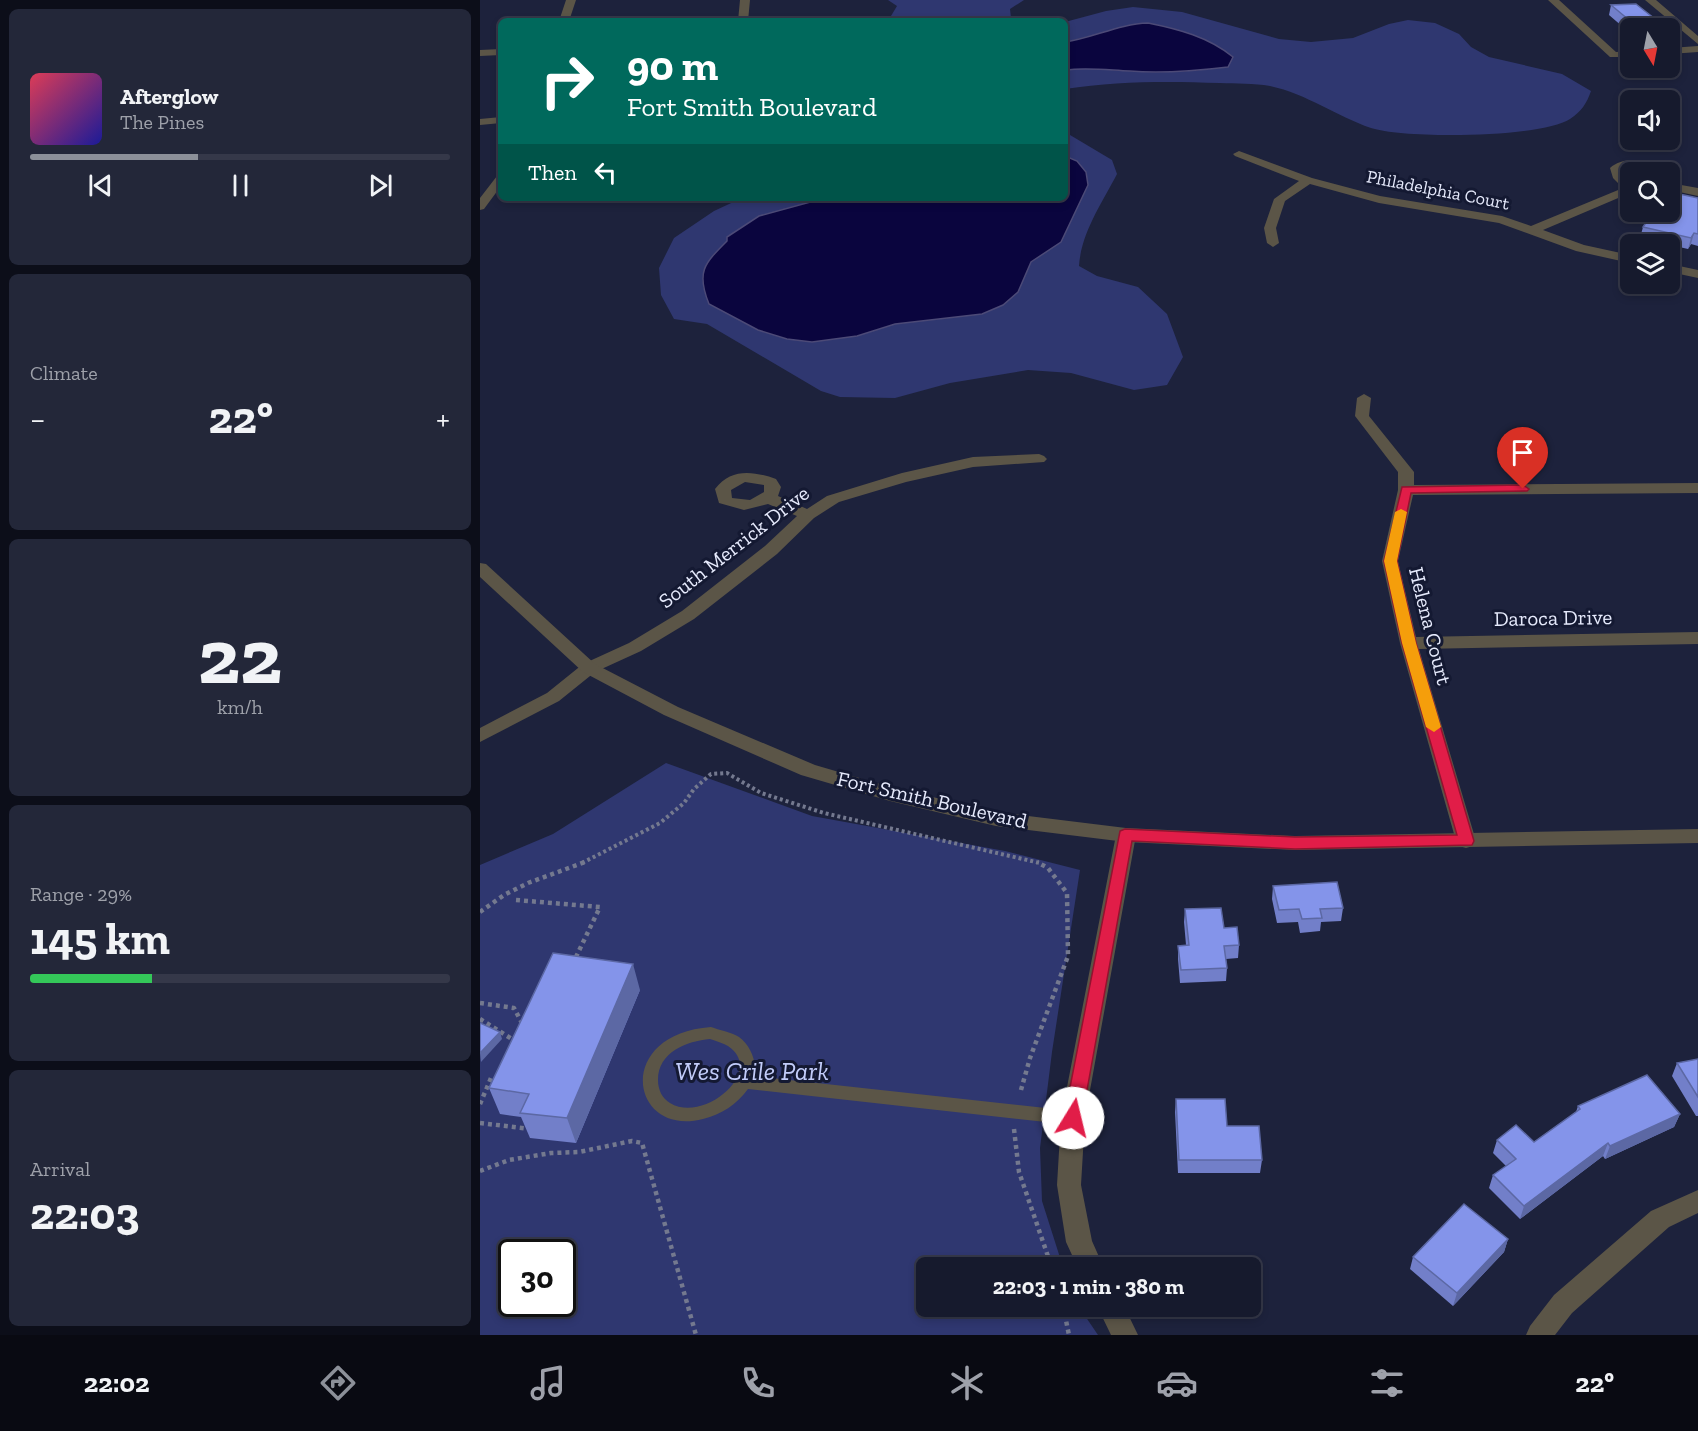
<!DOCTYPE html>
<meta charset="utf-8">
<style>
body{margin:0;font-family:"Zilla Slab",serif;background:#232739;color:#f1f3f6;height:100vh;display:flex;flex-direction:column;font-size:22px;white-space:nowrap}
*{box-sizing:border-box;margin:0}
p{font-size:20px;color:#9ea1aa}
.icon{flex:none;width:33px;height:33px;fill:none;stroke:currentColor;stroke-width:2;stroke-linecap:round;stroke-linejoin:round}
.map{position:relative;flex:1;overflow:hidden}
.details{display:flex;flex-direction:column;gap:9px;padding:9px;background:#0c0e19;width:480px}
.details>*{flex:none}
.banner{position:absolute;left:18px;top:18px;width:570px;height:183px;border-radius:9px;box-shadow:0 3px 9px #0003,0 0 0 2px #353849;background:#00695c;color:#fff;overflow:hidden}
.needle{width:39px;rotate:170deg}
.controls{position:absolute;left:1140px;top:18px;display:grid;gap:12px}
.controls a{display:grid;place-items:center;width:60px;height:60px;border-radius:9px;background:#161a2d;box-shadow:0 3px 9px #0003,0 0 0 2px #353849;font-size:30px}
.speed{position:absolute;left:18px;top:1239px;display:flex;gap:12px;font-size:30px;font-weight:700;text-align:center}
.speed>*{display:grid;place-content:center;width:78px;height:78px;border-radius:50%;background:#161a2d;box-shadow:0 3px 9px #0003,0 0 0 2px #353849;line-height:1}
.speed .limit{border:3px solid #111;border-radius:9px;background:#fff;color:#111}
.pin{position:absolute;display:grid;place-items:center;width:51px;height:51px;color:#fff;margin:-62px -26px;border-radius:50% 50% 50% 0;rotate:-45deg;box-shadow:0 0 6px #0007}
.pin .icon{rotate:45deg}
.me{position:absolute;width:66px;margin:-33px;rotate:9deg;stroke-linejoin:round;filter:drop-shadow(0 0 4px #0008)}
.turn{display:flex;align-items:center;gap:21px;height:126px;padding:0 30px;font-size:27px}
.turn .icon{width:78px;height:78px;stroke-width:2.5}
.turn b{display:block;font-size:42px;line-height:51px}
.then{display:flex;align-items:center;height:57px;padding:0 30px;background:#0003;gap:12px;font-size:22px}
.big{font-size:45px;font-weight:800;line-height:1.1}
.details .tile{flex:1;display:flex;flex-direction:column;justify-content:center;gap:9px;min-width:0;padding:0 21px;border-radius:9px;background:#232739}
.details .dial{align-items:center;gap:0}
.dial b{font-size:78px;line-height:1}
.song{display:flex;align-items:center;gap:18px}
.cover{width:72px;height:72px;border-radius:9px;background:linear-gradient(135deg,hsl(350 70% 55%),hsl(240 70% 35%))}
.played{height:6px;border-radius:3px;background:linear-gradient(90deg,#8c9099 40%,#353849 40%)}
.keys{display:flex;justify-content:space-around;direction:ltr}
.heat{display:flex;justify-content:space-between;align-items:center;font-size:33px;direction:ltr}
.charge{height:9px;border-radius:4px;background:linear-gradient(90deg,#34c759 29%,#353849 0)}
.trip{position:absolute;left:436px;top:1257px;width:345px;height:60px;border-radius:9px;background:#161a2d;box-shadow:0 3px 9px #0003,0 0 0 2px #353849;font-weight:800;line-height:60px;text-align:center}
.tabs{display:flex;height:96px;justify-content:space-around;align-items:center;background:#090a12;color:#9ea1aa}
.tabs .icon{width:42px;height:42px}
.tabs .current{color:#8c9099}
.tabs b{font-size:27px;color:#f1f3f6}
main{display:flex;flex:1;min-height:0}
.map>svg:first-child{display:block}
.green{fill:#2f3770;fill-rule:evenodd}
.water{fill:#0a053e;stroke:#4c4a77;stroke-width:1.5}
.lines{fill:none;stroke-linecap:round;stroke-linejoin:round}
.path-far1{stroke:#74798f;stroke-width:4;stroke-dasharray:3 3;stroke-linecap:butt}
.path{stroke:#74798f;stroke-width:4.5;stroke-dasharray:4 4;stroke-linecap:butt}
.service{fill:#5b5547;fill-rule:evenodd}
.minor{fill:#5b5547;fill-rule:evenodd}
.tertiary{fill:#5b5547;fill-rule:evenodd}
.wall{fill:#727fc9}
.shaded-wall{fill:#5c68a4}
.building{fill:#8494ea;stroke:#5c68a4;stroke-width:1.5}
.route{fill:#e11d48;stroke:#92132f;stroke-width:1.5}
.slow{fill:#f59e0b}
.labels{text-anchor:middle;stroke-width:6;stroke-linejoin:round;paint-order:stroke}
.far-street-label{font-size:18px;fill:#e6eafc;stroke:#141932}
.street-label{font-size:21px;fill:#e6eafc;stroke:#141932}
.near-park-label{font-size:26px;font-style:italic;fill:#c2ccf9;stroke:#141932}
</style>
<main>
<section class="details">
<div class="tile">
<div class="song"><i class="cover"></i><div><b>Afterglow</b><p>The Pines</p></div></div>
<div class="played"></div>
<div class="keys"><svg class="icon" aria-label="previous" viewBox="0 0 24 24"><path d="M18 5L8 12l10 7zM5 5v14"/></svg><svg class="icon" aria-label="pause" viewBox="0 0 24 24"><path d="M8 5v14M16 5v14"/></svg><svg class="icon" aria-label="next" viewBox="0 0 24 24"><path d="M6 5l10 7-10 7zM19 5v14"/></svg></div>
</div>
<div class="tile"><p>Climate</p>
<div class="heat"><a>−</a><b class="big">22°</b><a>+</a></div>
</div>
<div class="tile dial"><b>22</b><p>km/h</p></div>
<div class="tile"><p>Range · 29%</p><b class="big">145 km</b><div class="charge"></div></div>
<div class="tile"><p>Arrival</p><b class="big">22:03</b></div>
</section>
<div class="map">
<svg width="1218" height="1335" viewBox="0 0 1218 1335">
<rect width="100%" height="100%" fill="#1d223c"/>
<path class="green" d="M408,0H544L530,9L531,18L538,21L467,18L458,21H408L417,6Z
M653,7L702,12L799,39L831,42L873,38L909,24L928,20L955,23L979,34L991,47L1009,57L1082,74L1111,91C1107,103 1101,112 1090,119C1060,138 925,139 891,128C856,116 827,94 790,86C774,83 756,84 740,83C687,81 637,81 585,89V70L607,67L651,71H716L658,24L585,42V22L626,11Z
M585,132L632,160L637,174C622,203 601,233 599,266L617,276L658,287L687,314L703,357L687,385L654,390L591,373L548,370L470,383L415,398L360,397L341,391L227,324L194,319L181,295L179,268L194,238L234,211L262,198H345L279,216L247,241L233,255L229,304L279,330L307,339L377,336L415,324L502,314L538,292L551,262L581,242L608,185L606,172L597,161L585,156Z
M186,763L332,816L525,851L600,870L572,1052L560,1148L562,1201L583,1267L447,1268V1306L599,1307L618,1335H0V865L73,834ZM32,1252H82V1304H32Z"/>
<path class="water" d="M668,23C698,29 729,37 753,57L748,67C715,71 683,74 650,71C628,70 607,67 585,70V42C613,38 639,24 668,23Z
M585,156L597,161L606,172L608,185L581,242L551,262L538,292L523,305L502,314L415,324L377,336L332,342L307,339L278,330L229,304C216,272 224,264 247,241V237L279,216L345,198H585Z"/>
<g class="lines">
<path class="path-far1" d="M102,863L180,823L204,803L214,789L231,774L247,773L281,793L344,813L560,863"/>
<path class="path" d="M36,900L120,907L95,959
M0,912L24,895L48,883L105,862
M0,1003L34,1008L43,1025
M0,1019L35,1041
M541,1090L550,1058L588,956L587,893L568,868L557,862
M0,1104L11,1078L19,1079
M0,1123L51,1129
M534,1129L539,1172L572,1268
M0,1171L29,1160L71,1153L99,1152L152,1141L162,1143L216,1335
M583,1306L589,1335"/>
<path class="service" d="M231,1027C239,1030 251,1032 259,1037C271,1046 278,1063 273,1076L593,1111L599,1113L601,1118L599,1123L593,1125L268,1089C256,1105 242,1114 223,1119C150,1138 133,1034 231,1027ZM230,1039C236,1041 243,1043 248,1046C286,1071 224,1124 190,1103C182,1098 178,1090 178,1080C178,1052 207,1041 230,1039Z"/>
<path class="minor" d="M260,0H270L268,21H258Z
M1068,0H1079L1136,52L1150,51V57H1130Z
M1165,0H1176L1218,36V44Z
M1218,46V52L1190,54V48Z
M21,49V55L0,56V50Z
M21,117V123L0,125V119Z
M759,151L832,178L900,196L1022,216L1051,226L1143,188L1133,178L1130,168C1144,155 1173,159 1186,172C1171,174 1157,163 1142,169L1144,177L1150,182V193L1063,230L1104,245L1150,255V263L1096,251L1019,223L899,203L830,184L805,201L796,228L799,243L793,247L787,243L784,228L794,199L819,181L755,156L753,154Z
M1190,183L1218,188V196L1190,190Z
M1190,264L1218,270V278L1190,272Z
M884,394L891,398L889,416L934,472V485L1218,483V493L933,495L918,561L936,637L1218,632V644L939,649L996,841L993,846L986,848L979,846L976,841L920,643L902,561L918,490V472L875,416L877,398Z
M559,454L564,456L567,459L564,462L493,467L426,482L359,502L334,518L297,554L214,619L161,651L115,672L79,701L0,742V728L67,693L103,664L149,643L202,611L285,546L317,516L288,504L264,510L239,503L235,489C251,468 273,471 296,479L301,487L298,496L327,509L347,496L422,473L493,457ZM265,482L284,485V492L270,500L252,498L251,490Z
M646,828L653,830L656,835L605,1118L601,1185L612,1241L624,1268H598L586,1242L577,1185L581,1118L636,835L639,830Z
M1218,1190V1213L1189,1227L1092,1313L1075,1335H1046L1050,1326L1074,1295L1171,1211Z
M617,1306H644L658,1335H631Z"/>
<path class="tertiary" d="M86,0H96L89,21H79Z
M21,174V186L4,209L0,210V198L17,176Z
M0,563L6,564L115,664L198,707L335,765L410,787L516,812L646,828L815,836L1218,829V843L815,850L646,842L516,826L410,801L321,775L184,715L103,672L0,577Z"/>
</g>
<path class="wall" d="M1131,5L1180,23L1179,28H1150V33L1129,15Z
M1218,198V246L1211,244L1208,249L1160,238L1163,227Z
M793,886L863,908L861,921L841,922L840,931L820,933L818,922L797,923L792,899Z
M705,909L744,928L759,945L758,958L746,959L747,968L746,981L700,983L698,959V946L706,945L704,922Z
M160,990L96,1143L50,1138L41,1117L20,1114L9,1088Z
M1218,1059V1116H1216L1192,1076L1197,1063Z
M696,1099L747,1126L782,1160L780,1173H698L695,1112Z
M1098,1106L1200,1114L1194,1127L1125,1159L1123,1156L1040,1219L1009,1188L1013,1175L1026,1166L1013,1153L1017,1140L1054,1142L1096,1112Z
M1028,1239L1024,1252L973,1306L930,1269L933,1257Z"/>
<path class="shaded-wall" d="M1214,233L1211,244L1208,249L1211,238Z
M153,964L160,990L96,1143L87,1118Z
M20,1032L22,1039L1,1062L0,1053Z
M1200,1114L1194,1127L1125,1159L1130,1146Z
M1128,1143L1123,1156L1040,1219L1044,1206Z
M1028,1239L1024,1252L973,1306L977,1293Z"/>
<path class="building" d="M1156,4L1180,23L1155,25L1131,5Z
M1190,192L1218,198V234L1214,233L1211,238L1163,227L1173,212H1190Z
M857,882L863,908L840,909L842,918L822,919L819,909L799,910L793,886Z
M741,908L744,928L757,927L759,945L744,946L747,968L701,970L698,946L709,945L705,909Z
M73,953L153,964L87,1118L40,1113L49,1094L9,1088Z
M0,1023L20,1032L0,1053Z
M1218,1059V1097L1197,1063Z
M1167,1075L1200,1114L1130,1146L1128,1143L1044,1206L1013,1175L1036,1159L1017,1140L1036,1125L1054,1142L1100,1109L1098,1106Z
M696,1099H745L747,1126H779L782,1160H699Z
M984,1204L1028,1239L977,1293L933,1257Z"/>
<path class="route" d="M1043,485L1049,489L1047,491L931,493L917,561L936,643L994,841L992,845L815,849L652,841L602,1118L599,1124L593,1126L587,1124L584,1118L640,831L645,829L815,837L977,835L922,643L904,561L922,487Z"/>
<path class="slow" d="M921,509L927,512L917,561L936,643L961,727L954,732L946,727L922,643L904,561L915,512Z"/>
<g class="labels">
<g class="far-street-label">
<text transform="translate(958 190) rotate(11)" y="6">Philadelphia Court</text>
</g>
<g class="street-label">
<text transform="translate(254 547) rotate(-38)" y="7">South Merrick Drive</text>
<text transform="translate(1073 618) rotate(-1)" y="7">Daroca Drive</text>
<text transform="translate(950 626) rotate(76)" y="7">Helena Court</text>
<text transform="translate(452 800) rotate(13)" y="7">Fort Smith Boulevard</text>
</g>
<g class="near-park-label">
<text x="272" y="1080">Wes Crile Park</text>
</g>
</g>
</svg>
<div class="controls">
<a><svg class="needle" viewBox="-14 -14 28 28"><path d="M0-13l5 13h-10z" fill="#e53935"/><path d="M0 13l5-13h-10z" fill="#9ea1aa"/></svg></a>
<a><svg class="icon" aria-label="sound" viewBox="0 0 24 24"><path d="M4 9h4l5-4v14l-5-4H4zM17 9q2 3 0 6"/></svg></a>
<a><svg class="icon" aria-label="search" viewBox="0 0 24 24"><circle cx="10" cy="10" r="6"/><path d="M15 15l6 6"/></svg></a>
<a><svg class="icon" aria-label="layers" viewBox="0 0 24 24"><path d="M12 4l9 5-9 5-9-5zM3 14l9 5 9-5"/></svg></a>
</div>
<div class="speed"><div class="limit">30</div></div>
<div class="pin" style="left:1043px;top:489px;background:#d93025"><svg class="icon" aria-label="arrive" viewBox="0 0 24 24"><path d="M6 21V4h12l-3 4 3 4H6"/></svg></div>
<svg class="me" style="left:593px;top:1118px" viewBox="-20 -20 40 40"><circle r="19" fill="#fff"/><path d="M0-13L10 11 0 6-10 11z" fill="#e11d48"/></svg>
<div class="trip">22:03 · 1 min · 380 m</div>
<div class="banner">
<div class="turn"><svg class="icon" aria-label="right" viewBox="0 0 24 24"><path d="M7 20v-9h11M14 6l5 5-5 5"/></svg><div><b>90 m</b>Fort Smith Boulevard</div></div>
<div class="then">Then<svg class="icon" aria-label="left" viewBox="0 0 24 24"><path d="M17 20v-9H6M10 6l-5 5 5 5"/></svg></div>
</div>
</div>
</main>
<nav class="tabs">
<b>22:02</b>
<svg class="icon current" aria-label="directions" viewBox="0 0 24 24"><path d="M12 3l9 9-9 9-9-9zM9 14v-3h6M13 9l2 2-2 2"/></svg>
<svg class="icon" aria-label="music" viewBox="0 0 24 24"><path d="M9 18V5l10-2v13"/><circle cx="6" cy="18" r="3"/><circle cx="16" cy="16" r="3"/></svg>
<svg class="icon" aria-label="phone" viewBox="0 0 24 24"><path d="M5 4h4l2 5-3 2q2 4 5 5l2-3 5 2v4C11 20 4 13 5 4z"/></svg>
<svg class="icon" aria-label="climate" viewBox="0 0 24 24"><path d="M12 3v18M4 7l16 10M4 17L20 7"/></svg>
<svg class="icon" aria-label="car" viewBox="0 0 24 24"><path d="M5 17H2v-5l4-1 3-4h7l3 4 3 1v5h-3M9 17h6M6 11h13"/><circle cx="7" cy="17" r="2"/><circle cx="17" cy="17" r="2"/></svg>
<svg class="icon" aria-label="filters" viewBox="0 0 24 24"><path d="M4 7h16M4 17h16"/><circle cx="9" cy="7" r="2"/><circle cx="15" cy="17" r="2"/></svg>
<b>22°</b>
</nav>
